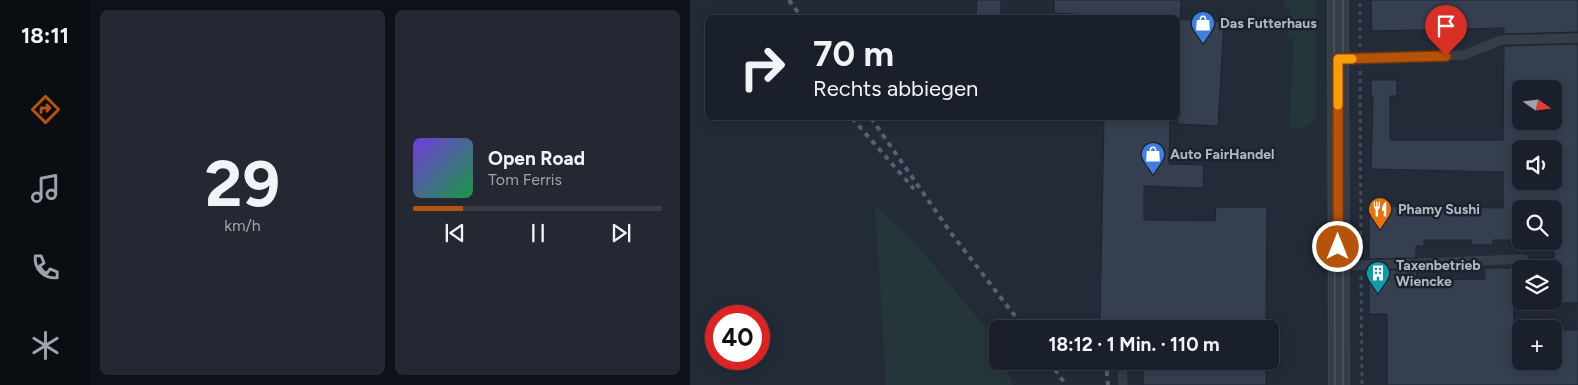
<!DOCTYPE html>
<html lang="de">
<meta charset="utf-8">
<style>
body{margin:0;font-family:Figtree,sans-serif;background:#232833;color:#f1f3f6;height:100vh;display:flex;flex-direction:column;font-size:19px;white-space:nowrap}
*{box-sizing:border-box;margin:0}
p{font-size:16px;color:#9fa3a9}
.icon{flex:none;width:28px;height:28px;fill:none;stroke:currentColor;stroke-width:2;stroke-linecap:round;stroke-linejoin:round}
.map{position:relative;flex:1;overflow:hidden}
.details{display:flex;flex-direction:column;gap:10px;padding:10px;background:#0e1218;width:600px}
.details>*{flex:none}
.top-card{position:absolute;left:15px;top:15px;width:475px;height:105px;border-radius:8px;box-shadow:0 2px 12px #0003,0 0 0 1px #383e47;background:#1a202b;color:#f1f3f6;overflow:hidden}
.needle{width:32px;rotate:104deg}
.buttons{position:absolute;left:822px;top:80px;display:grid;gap:10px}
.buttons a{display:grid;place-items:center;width:50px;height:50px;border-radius:8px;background:#1a202b;box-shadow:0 2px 12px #0003,0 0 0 1px #383e47;font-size:25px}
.speed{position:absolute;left:15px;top:305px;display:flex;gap:10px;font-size:25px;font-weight:700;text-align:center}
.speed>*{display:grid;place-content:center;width:65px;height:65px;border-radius:50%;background:#1a202b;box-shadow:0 2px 12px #0003,0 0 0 1px #383e47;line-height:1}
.speed .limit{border:8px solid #d22;background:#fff;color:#111}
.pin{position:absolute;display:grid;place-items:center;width:42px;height:42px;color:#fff;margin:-51px -21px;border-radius:50% 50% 50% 0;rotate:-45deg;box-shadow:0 0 5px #0007}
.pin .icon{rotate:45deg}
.me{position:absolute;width:55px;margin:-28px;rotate:0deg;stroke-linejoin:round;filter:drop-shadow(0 0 4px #0008)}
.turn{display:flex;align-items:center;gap:18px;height:105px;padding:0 25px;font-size:22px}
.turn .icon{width:65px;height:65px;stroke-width:2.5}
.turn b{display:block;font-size:35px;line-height:42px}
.details .tile{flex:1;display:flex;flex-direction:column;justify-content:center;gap:8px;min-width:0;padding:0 18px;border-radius:8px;background:#232833}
.details .dial{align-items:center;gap:0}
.dial b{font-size:65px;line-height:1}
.song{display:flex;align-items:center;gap:15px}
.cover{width:60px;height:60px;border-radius:8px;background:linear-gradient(135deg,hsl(260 70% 55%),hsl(140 70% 35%))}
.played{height:5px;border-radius:2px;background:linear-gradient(90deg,#b45309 20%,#383e47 20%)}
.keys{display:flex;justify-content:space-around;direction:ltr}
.details .tiles{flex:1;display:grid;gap:10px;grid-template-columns:repeat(2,1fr)}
.trip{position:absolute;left:299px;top:320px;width:290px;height:50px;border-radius:8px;background:#1a202b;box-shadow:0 2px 12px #0003,0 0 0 1px #383e47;font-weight:700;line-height:50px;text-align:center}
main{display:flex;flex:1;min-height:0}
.tabs{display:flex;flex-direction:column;width:90px;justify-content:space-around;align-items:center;background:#0a0d11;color:#9fa3a9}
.tabs .icon{width:35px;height:35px}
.tabs .selected{color:#b45309}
.tabs b{font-size:22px;color:#f1f3f6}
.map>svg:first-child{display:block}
.green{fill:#25363a}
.building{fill:#353f50;stroke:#1d2430;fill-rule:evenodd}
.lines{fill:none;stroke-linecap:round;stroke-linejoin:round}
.service-casing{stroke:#3f4652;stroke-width:9}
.tertiary-casing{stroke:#3f4652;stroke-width:22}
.path{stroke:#3d4f52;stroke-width:3;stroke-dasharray:4 4;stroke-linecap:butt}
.service{stroke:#363d49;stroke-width:8}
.tertiary{stroke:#363d49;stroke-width:20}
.tram{stroke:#586170;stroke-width:1}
.rail{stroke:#586170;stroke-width:4;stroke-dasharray:5 5;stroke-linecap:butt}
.route-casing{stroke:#753606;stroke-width:12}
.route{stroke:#b45309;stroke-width:9}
.slow{stroke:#f59e0b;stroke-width:9}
.labels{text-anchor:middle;stroke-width:5;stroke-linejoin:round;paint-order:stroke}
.poi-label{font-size:14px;font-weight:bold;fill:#b1b8c5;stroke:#1c222e;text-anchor:start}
</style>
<main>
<nav class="tabs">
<b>18:11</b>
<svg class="icon selected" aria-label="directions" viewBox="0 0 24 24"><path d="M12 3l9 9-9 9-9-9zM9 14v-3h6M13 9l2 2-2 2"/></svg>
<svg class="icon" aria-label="music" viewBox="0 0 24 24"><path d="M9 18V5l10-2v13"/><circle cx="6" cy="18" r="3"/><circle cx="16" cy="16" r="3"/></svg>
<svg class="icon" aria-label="phone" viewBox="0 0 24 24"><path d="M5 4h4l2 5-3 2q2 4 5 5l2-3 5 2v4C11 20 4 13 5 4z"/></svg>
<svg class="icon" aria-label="climate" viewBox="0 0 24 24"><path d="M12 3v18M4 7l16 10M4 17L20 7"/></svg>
</nav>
<section class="details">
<div class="tiles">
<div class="tile dial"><b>29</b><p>km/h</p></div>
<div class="tile">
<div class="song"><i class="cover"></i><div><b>Open Road</b><p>Tom Ferris</p></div></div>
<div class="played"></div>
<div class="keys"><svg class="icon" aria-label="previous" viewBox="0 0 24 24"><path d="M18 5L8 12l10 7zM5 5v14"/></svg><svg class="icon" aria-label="pause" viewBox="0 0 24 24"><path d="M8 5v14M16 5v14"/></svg><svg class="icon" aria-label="next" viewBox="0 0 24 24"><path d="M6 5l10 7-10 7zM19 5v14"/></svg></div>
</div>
</div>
</section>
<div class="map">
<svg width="888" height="385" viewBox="0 0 888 385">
<rect width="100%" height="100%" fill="#232b39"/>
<path class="green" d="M595,0H626V116L623,123L612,129L599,128L604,39L598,38L600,10L594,9Z
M185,205L227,245L295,327L307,348L308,361H315L323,385H196Z"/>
<path class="building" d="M287,0H311V18H286Z
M364,0H491L490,18H404V15L364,13Z
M681,0H888V32L814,34V28L682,31Z
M488,19L534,22L528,126L488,124Z
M888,44V303H864V207H831V240H803V245H781V240H734V246H726V258L679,259V216L699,217V206L813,208V172L681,169L683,96H681V80H707V96H700V140H813L814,46ZM831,89H864V121H831ZM831,149H864V181H831Z
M414,118H480L479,164L514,165L513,188L454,186V220L525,221L526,207H577L576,329H453V320H410Z
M795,268H823L824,330H831V361H864V330H888V385H697V314H679V271L726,269L727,280L795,279Z
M453,361H576V385H453Z"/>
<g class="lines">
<g class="service-casing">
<path id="service" d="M650,59L774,55L811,40L888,38
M651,266L834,259
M432,361L433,385"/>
</g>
<g class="tertiary-casing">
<path id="tertiary" d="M648,0L649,385"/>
</g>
<path class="path" d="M670,47V0
M670,71L671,254
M671,276L672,385"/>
<use href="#service" class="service"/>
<use href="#tertiary" class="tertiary"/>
<path class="tram" d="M644,0L645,385
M653,385V0"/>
<path class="rail" d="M99,0L112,18
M162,118L224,189
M181,118L261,233L335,329
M417,329V320
M359,361L376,385
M416,361L418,385"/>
</g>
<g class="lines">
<g class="route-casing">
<path id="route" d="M648,247V59L756,56"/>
</g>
<use href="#route" class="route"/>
<path class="slow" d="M648,105V59H662"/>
</g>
<defs>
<g id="shop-pin" transform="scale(1.25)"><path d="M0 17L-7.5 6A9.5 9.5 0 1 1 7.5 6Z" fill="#3f7fe0" stroke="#1c222e"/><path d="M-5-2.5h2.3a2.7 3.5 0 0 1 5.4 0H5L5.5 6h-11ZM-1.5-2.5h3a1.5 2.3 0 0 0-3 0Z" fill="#fff"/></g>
<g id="restaurant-pin" transform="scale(1.25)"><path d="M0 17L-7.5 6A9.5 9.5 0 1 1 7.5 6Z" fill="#e8710a" stroke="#1c222e"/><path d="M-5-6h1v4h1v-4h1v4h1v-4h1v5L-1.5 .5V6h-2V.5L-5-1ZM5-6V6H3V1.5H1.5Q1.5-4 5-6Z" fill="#fff"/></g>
<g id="building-pin" transform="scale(1.25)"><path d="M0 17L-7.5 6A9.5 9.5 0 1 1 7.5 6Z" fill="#0f9aa8" stroke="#1c222e"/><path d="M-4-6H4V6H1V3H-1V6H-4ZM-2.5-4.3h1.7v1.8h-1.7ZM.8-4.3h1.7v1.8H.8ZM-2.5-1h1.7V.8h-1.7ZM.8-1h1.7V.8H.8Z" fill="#fff"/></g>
</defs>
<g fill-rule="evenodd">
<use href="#shop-pin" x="513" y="23"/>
<use href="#shop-pin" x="463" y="154"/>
<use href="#restaurant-pin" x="690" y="209"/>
<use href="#building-pin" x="688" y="273"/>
</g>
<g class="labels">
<g class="poi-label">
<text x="530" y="28">Das Futterhaus</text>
<text x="480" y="159">Auto FairHandel</text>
<text x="708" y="214">Phamy Sushi</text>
<text x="706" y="270">Taxenbetrieb<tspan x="706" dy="16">Wiencke</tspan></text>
</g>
</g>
</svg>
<div class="buttons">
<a><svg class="needle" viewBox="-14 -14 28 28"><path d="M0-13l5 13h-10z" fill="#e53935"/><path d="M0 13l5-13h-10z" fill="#9fa3a9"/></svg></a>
<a><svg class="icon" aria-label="sound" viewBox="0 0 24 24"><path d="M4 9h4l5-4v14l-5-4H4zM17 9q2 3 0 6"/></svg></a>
<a><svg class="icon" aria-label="search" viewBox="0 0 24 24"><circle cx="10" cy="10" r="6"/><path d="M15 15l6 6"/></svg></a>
<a><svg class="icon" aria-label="layers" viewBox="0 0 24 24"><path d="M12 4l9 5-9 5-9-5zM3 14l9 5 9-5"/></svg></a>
<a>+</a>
</div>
<div class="speed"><div class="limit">40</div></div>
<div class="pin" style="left:756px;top:56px;background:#d93025"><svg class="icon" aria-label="arrive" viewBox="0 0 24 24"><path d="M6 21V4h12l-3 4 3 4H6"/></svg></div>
<svg class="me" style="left:648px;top:247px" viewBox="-20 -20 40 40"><circle r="17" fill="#b45309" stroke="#fff" stroke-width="3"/><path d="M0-11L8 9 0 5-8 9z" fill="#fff"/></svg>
<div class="trip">18:12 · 1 Min. · 110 m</div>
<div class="top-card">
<div class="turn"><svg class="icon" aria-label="right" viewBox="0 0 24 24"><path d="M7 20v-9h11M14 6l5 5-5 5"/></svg><div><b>70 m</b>Rechts abbiegen</div></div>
</div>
</div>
</main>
